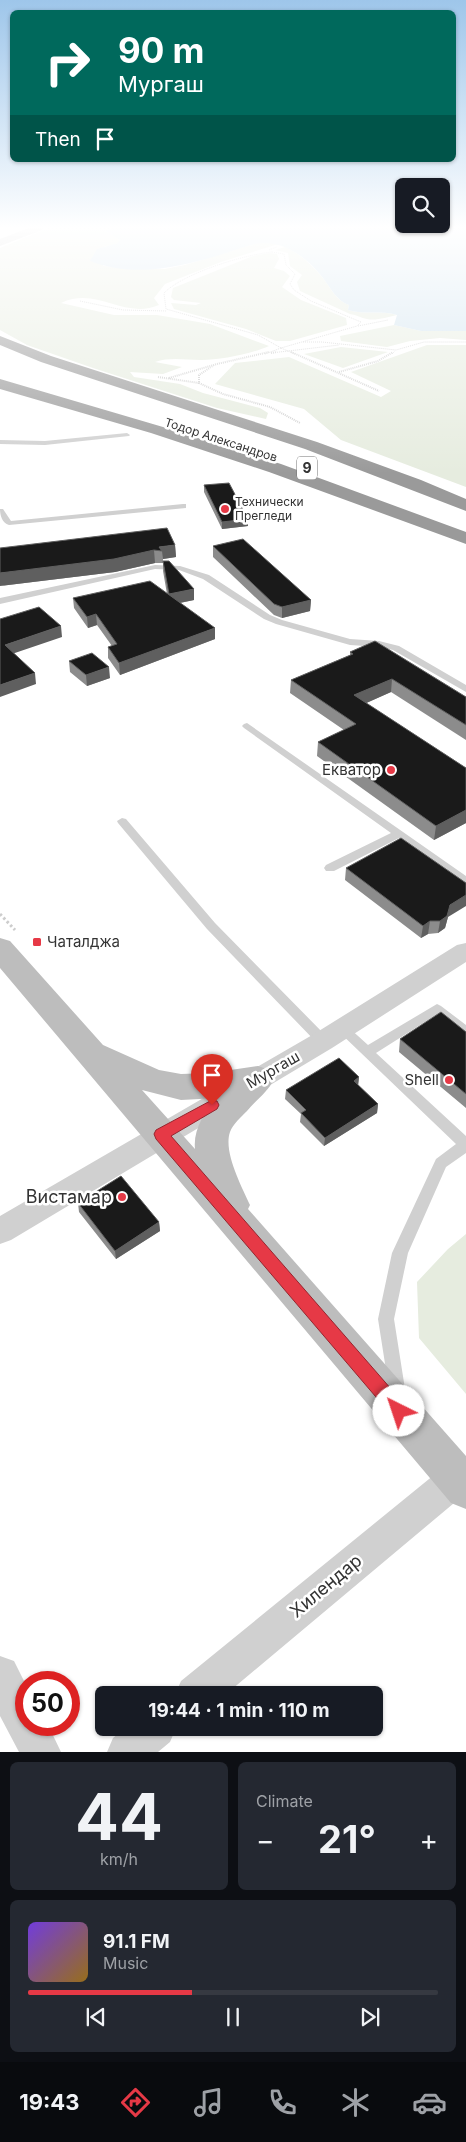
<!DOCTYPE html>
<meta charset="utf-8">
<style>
body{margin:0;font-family:Inter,sans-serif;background:#242831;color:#f1f3f6;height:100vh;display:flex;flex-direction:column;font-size:19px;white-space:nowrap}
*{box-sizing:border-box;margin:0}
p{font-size:16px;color:#9ea1a6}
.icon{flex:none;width:28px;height:28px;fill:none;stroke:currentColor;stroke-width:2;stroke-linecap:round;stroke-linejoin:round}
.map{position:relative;height:1752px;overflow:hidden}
.side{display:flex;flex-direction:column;gap:10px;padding:10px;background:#0d0f14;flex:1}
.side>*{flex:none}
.hud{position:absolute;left:10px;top:10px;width:446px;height:152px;border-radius:8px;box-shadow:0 1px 4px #0004;background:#00695c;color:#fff;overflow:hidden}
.controls{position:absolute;left:395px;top:178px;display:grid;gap:10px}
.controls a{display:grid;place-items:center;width:55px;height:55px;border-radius:8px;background:#171b24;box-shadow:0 1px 4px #0004;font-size:25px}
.speed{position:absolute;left:15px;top:1671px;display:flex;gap:10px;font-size:25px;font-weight:700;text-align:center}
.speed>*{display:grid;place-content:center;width:65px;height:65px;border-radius:50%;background:#171b24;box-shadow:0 1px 4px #0004;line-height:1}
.speed .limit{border:8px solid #d22;background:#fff;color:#111}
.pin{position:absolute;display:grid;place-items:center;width:42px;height:42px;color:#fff;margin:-51px -21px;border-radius:50% 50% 50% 0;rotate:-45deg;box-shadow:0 0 5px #0007}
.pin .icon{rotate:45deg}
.me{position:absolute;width:55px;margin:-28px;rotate:319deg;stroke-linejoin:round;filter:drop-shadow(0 0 4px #0008)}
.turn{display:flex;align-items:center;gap:18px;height:105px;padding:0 25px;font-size:22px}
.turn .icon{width:65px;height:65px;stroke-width:2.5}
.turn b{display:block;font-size:35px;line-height:42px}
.then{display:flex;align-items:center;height:48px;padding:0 25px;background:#0003;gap:10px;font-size:19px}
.big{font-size:38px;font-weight:700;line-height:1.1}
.side .tile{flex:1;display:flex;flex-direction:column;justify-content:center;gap:8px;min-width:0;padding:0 18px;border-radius:8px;background:#242831}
.side .dial{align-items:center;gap:0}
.dial b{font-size:65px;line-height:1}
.song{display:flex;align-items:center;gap:15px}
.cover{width:60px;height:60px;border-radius:8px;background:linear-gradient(135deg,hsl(260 70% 55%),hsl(40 70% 35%))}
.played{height:5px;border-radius:2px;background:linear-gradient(90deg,#e63946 40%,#363941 40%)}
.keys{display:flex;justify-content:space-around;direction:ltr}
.heat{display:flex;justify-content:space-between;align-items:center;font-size:28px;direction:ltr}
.side .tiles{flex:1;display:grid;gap:10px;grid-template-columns:1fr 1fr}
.tile:last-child{grid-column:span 2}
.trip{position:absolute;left:95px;top:1686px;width:288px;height:50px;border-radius:8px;background:#171b24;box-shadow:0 1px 4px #0004;font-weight:700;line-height:50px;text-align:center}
.tabs{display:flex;height:80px;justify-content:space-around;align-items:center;background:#090b0e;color:#9ea1a6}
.tabs .icon{width:35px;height:35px}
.tabs .selected{color:#e63946}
.tabs b{font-size:22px;color:#f1f3f6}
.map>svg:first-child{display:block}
.green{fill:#e6ecdf}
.water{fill:#cfe2ee}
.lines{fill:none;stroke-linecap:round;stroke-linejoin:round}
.path-far2{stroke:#cdcdcd;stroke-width:1;stroke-dasharray:1 1;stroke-linecap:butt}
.path-far1{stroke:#cdcdcd;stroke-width:2;stroke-dasharray:1 1;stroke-linecap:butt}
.path{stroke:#cdcdcd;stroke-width:3;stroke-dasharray:2.5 2.5;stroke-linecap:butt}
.lane{fill:#d0d0d0;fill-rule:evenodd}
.street{fill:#d0d0d0;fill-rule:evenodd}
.secondary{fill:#bdbdbd;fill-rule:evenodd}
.highway{fill:#9a9a9a;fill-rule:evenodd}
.wall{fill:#8c8c8c}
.shaded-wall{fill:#5f5f5f}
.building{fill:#1a1a1a;stroke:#5f5f5f}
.route{fill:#e63946;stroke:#96252e}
.poi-dot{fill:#e63946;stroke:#fff;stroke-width:2}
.labels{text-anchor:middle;stroke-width:5;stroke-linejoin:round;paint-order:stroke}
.far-street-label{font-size:12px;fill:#333;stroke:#fff}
.far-poi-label{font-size:12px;fill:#333;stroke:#fff;text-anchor:start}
.shield{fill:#fff;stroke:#707070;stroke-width:1}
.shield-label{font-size:14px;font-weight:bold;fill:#333}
.poi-label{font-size:15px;fill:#333;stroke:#fff;text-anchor:end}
.street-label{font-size:15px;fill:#333;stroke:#fff}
.near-poi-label{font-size:18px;fill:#333;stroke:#fff;text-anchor:end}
.near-street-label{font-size:18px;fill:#333;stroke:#fff}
</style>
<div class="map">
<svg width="466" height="1752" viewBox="0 0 466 1752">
<rect width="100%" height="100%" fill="#fff"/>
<path class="green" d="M49,228H113L105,231L120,240L118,243L104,247L103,266L146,269H165L185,265L254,244L263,242L278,244L221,262L165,284L154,298L159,305C123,320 98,286 61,303L114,315H157L210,324L269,346C251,354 220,360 201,360C185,360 170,357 155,362L182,367L163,374L130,372L134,377L180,384L203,393L260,408L268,413L266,419L217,408L93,368L27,345L0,330V248Z
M285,247C299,253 312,265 322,277C331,288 336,301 349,305L348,310C364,315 380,310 397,315C387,317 376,321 367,319C361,318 357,315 350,314L300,291L297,282L302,275L290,266L288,253L275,250Z
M269,253L277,254L279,259L274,268L284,271L290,276L282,287L301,300L346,318L347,325L290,341H276L246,329L174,309L171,303L196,305L201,303L174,300L171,297L173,288L253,256Z
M394,325L421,331H466V340L440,338L410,341L387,347L341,341L340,336Z
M427,345H466V487L341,440L304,409L215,384L235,363L289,357L381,397L391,391L351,372Z
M341,347L388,352L343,368L304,354Z
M466,1234V1394L419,1338L417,1282L448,1249Z"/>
<path class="water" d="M113,228H466V331H421L394,325L397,315C381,310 364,315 348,310L349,305C337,301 331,289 323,278C307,257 281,238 254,244C201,261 144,282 90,261L97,249L118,243L120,240L105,231Z"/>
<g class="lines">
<path class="path-far2" d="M269,250L277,247
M272,252L284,254L286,265L295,274L290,284L294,290L311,301L361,322L357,326L281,348L258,335L166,309L164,293C184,273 243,255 272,252Z
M80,301L123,310L167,311
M358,326L388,320
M303,342H322L396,350L424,342H466
M281,348L295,354
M271,353L339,345
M265,354L281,348
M392,354L395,351"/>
<path class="path-far1" d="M291,352L379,391
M271,353L277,352
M214,365L199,375V383L223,394L270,407L300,423
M339,372L378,361L393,352
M158,377L199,383
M169,378L217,364L269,352"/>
<path class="path" d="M0,914L15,930"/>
<path class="lane" d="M127,433L130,435L129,436L45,445L0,444V440L45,441Z
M183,504H186V508L9,525C2,523 0,515 0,509H3L11,521Z
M155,565L180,566L209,575L270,615L282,620L350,639L379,641L399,646L466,685V692L393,650L379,647L350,645L276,624L264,619L203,579L179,570L155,569L0,604V598Z
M247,723L466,876V885L399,838L334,871H326L324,868L326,865L391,833L244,728L242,726L244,724Z
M122,818L126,819L215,923L328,1038L329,1041L328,1044L323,1046L318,1044L207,929L118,823L117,821Z
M437,1004L441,1006L466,1025V1037L461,1035L436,1015L376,1053L466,1136V1153L446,1167L408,1253L394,1319L405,1389L403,1395L397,1397L391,1395L389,1389L378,1319L392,1253L436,1159L456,1144L336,1029L337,1026H347L368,1045Z"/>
<path class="street" d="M466,943V962L332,1048L11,1240L0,1244V1216L314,1034L457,945Z
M457,1461L466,1464V1493L225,1695H175L181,1681L445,1466Z
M0,1656L14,1661L26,1685V1725H48L61,1752H19L0,1716Z
M125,1728H176L170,1742L158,1752H107L113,1738Z"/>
<path class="secondary" d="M29,228H44L42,230L0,246V239Z
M0,938L10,941L103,1045L159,1070L181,1074L210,1073L258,1066L270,1070L274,1079C268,1092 256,1100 247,1111C241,1117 233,1124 230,1132C223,1152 242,1187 250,1205L248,1209L466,1456V1509L451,1503L0,968ZM142,1090L181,1100L218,1098C204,1112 193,1130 195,1149Z"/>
<path class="highway" d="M0,336L51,356L317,442L421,480L466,499V511L305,449L41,362L0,345Z
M0,379L163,427L281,464L466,532V544L269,472L151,433L0,389Z"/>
</g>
<path class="wall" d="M204,485L248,519V526L222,529L204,492Z
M175,545L176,557L163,559V563H155L115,572L0,586Z
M213,546L311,600L310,611L282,618L274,615L213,557Z
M163,561L194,600L180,603L215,639L120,675L108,658V647L112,646L97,625L88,628L74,608L73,598L167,594L163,571Z
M350,652L466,697V740L391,692L366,703L466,768V823L434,840L317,756L318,742L344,730L290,693L291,680L350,655Z
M69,661L110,678L87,686L70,672Z
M346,868L448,917L445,928L438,933L428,934L421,938L345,880Z
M466,1032V1108L399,1052L400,1039Z
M359,1077L358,1085L378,1104L377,1113L324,1146L300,1122L301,1114L285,1099L286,1090Z
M78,1203L159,1222L160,1231L116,1259L79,1212Z"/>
<path class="shaded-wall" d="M248,519V526L222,529V522Z
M175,545L176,557L163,559L162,551L159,547Z
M154,550L155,563L115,572L0,586V573Z
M194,589V600L169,605V594Z
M311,600L310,611L282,618V607Z
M96,614L97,625L88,628L87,617Z
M61,626L62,637L6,656L5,645Z
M215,628V639L120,675L119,663Z
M109,667L110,678L87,686L86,675Z
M35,673L36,684L0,697V685Z
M392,679L391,692L353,709L354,695Z
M466,810V823L434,840L436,826Z
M466,893V906L448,917L445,928L438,933L440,921L450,905Z
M430,921L428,934L421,938L423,926Z
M359,1077L358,1086L354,1081Z
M378,1104L377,1113L324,1146L325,1138Z
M159,1222L160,1231L116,1259L115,1251Z"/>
<path class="building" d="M229,483L248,519L222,522L204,485Z
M167,528L175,545L159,547L162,551L154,550L114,559L0,573V548Z
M243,539L311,600L282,607L274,604L213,546Z
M163,561H169L194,589L169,594Z
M150,581L215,628L119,663L108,647L117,644L96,614L87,617L73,598Z
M39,607L61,626L5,645L35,673L0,685V619Z
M375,641L466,697V725L392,679L354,695L466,768V810L436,826L318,742L356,724L291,680L353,654L350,652Z
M92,653L109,667L86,675L69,661Z
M401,838L466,883V895L450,905L447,916L440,921H430L423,926L346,868Z
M441,1012L466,1032V1094L400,1039Z
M339,1058L359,1077L354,1081L378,1104L325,1138L301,1113L306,1110L286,1090Z
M121,1176L159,1222L115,1251L78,1203Z"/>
<linearGradient id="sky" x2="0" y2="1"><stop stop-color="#9ec6ea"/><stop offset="0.48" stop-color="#fff"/><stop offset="1" stop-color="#fff" stop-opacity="0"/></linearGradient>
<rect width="466" height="473" fill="url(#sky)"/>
<path class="route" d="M212,1100L217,1101L219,1105L217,1109L171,1136L405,1405L407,1411L405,1417L399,1419L393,1417L156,1139L154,1134L156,1130Z"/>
<g class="poi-dot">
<circle cx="225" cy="509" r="5"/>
<circle cx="391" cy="770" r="5"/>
<rect x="32" y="937" width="10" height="10" rx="2.5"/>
<circle cx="449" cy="1080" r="5"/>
<circle cx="122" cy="1197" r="5"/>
</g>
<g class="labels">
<g class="far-street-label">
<text transform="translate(221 440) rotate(18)" y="4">Тодор Александров</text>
</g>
<g class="far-poi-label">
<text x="235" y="506">Технически<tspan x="235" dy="14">Прегледи</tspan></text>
</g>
<rect class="shield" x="297" y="456.5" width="20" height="23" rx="4"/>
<g class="shield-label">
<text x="307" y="473">9</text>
</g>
<g class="poi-label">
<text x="381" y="775">Екватор</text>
<text x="47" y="947" text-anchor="start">Чаталджа</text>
<text x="439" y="1085">Shell</text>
</g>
<g class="street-label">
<text transform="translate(273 1070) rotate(-30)" y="5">Мургаш</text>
</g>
<g class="near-poi-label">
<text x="112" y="1203">Вистамар</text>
</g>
<g class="near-street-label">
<text transform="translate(326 1586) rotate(-40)" y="6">Хилендар</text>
</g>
</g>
</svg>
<div class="controls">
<a><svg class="icon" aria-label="search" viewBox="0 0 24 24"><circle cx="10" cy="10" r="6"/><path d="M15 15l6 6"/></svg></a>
</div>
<div class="speed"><div class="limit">50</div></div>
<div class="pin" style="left:212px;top:1105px;background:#d93025"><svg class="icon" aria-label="arrive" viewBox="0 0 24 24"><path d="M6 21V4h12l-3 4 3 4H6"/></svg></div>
<svg class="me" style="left:399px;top:1411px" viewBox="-20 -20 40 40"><circle r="19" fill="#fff"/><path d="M0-13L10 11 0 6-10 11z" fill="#e63946"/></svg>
<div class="trip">19:44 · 1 min · 110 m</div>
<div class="hud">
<div class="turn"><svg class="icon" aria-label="right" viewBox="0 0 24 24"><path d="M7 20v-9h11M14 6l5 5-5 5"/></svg><div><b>90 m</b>Мургаш</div></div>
<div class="then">Then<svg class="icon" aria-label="arrive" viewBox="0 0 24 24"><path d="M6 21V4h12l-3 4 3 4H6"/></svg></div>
</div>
</div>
<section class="side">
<div class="tiles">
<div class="tile dial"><b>44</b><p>km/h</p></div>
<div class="tile"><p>Climate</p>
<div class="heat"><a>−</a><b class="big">21°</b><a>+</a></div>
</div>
<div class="tile">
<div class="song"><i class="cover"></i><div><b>91.1 FM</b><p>Music</p></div></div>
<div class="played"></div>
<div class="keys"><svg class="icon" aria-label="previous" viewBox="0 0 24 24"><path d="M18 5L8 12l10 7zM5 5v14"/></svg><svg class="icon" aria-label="pause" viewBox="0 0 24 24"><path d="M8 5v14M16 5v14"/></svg><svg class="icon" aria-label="next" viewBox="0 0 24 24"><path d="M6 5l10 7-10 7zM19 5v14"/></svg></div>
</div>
</div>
</section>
<nav class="tabs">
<b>19:43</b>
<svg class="icon selected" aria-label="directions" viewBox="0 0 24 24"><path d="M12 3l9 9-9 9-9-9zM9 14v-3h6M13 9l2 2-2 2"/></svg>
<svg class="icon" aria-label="music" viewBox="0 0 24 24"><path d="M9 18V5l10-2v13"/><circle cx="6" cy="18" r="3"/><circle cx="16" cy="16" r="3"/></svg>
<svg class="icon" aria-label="phone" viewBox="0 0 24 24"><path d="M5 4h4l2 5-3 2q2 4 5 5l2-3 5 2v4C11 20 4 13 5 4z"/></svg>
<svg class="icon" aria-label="climate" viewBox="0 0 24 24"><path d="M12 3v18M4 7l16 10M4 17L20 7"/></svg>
<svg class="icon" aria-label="car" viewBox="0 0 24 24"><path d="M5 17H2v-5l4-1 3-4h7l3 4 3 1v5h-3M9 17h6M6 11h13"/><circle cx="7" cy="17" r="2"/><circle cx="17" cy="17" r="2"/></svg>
</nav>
